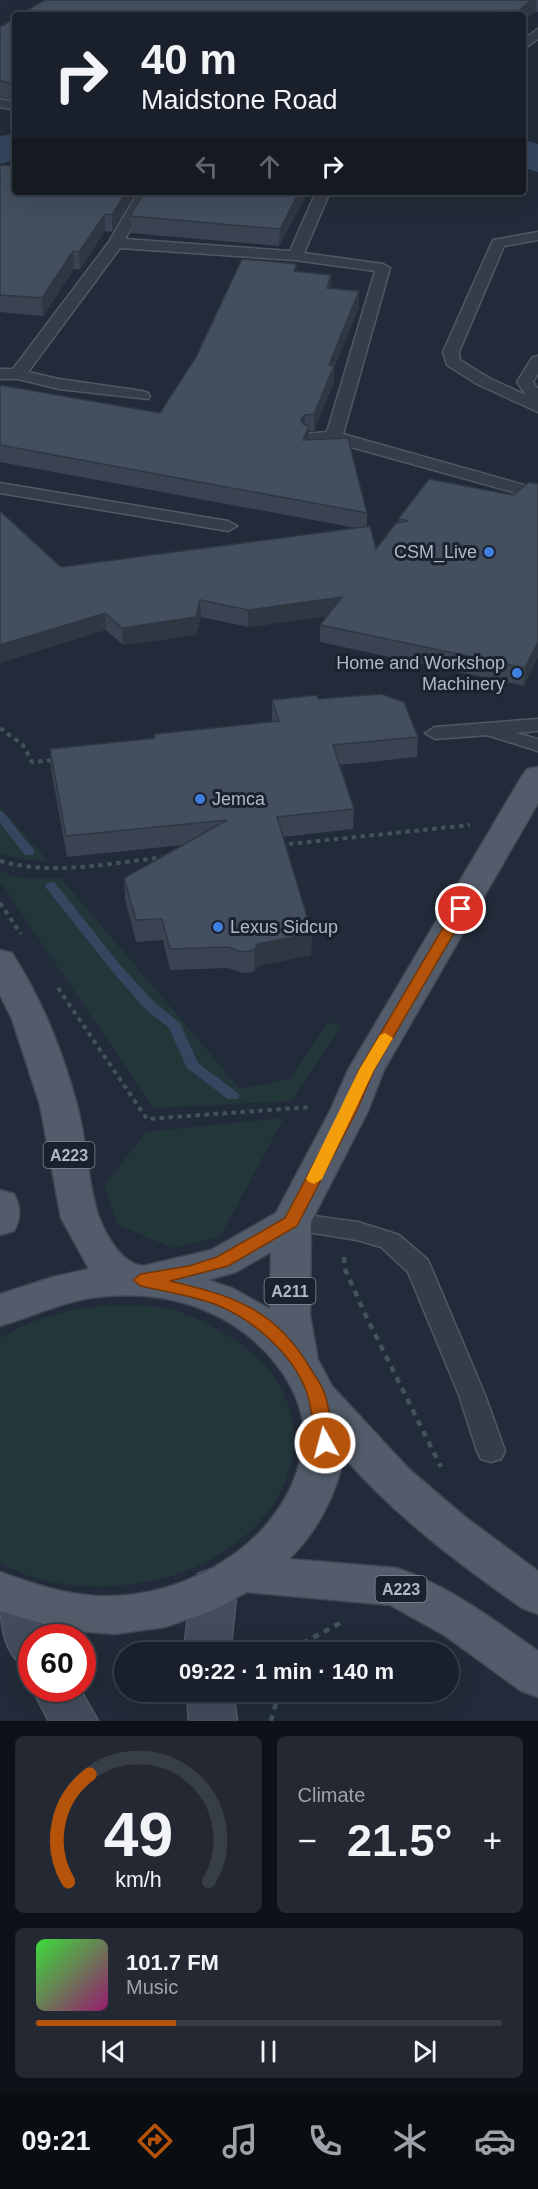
<!DOCTYPE html>
<meta charset="utf-8">
<style>
body{margin:0;font-family:Helvetica,sans-serif;background:#232833;color:#f1f3f6;height:100vh;display:flex;flex-direction:column;font-size:22px;white-space:nowrap}
*{box-sizing:border-box;margin:0}
p{font-size:20px;color:#9fa3a9}
.icon{flex:none;width:33px;height:33px;fill:none;stroke:currentColor;stroke-width:2;stroke-linecap:round;stroke-linejoin:round}
.map{position:relative;height:1721px;overflow:hidden}
.drawer{display:flex;flex-direction:column;gap:15px;padding:15px;background:#0e1218;flex:1}
.drawer>*{flex:none}
.guide{position:absolute;left:12px;top:12px;width:514px;height:183px;border-radius:6px;box-shadow:0 6px 24px #0002,0 0 0 2px #383e47;background:#1a202b;color:#f1f3f6;overflow:hidden}
.speed{position:absolute;left:18px;top:1624px;display:flex;gap:12px;font-size:30px;font-weight:700;text-align:center}
.speed>*{display:grid;place-content:center;width:78px;height:78px;border-radius:50%;background:#1a202b;box-shadow:0 6px 24px #0002,0 0 0 2px #383e47;line-height:1}
.speed .limit{border:9px solid #d22;background:#fff;color:#111}
.pin{position:absolute;display:grid;place-items:center;width:51px;height:51px;color:#fff;margin:-26px;border:3px solid #fff;border-radius:50%;box-shadow:0 2px 6px #0007}
.me{position:absolute;width:66px;margin:-33px;rotate:353deg;stroke-linejoin:round;filter:drop-shadow(0 0 4px #0008)}
.turn{display:flex;align-items:center;gap:21px;height:126px;padding:0 30px;font-size:27px}
.turn .icon{width:78px;height:78px;stroke-width:2.5}
.turn b{display:block;font-size:42px;line-height:51px}
.lanes{display:flex;align-items:center;height:57px;padding:0 30px;background:#0003;justify-content:center;gap:30px;direction:ltr}
.lanes .off{opacity:.35}
.big{font-size:45px;font-weight:700;line-height:1.1}
.drawer .tile{flex:1;display:flex;flex-direction:column;justify-content:center;gap:9px;min-width:0;padding:0 21px;border-radius:9px;background:#232833}
.drawer .dial{align-items:center;gap:0}
.dial svg{height:156px;overflow:visible;fill:none;stroke:#383e47;stroke-width:7;stroke-linecap:round;text-anchor:middle}
.dial text{fill:#f1f3f6;stroke:none}
.song{display:flex;align-items:center;gap:18px}
.cover{width:72px;height:72px;border-radius:9px;background:linear-gradient(135deg,hsl(120 70% 55%),hsl(320 70% 35%))}
.played{height:6px;border-radius:3px;background:linear-gradient(90deg,#b45309 30%,#383e47 30%)}
.keys{display:flex;justify-content:space-around;direction:ltr}
.heat{display:flex;justify-content:space-between;align-items:center;font-size:33px;direction:ltr}
.drawer .tiles{flex:1;display:grid;gap:15px;grid-template-columns:1fr 1fr}
.tile:last-child{grid-column:span 2}
.trip{position:absolute;left:114px;top:1642px;width:345px;height:60px;border-radius:30px;background:#1a202b;box-shadow:0 6px 24px #0002,0 0 0 2px #383e47;font-weight:700;line-height:60px;text-align:center}
.dock{display:flex;height:96px;justify-content:space-around;align-items:center;background:#0a0d11;color:#9fa3a9}
.dock .icon{width:42px;height:42px}
.dock .active{color:#b45309}
.dock b{font-size:27px;color:#f1f3f6}
.map>svg:first-child{display:block}
.green{fill:#23373a}
.lines{fill:none;stroke-linecap:round;stroke-linejoin:round}
.stream{fill:#354660;fill-rule:evenodd}
.river{fill:#354660;fill-rule:evenodd}
.lane-casing{stroke:#505864;stroke-width:3}
.secondary-casing{stroke:#505864;stroke-width:3}
.primary-casing{stroke:#3e4653;stroke-width:3}
.path-far1{stroke:#415457;stroke-width:4;stroke-dasharray:4.5 4.5;stroke-linecap:butt}
.path{stroke:#415457;stroke-width:4.5;stroke-dasharray:6 6;stroke-linecap:butt}
.lane{fill:#353d49;fill-rule:evenodd}
.secondary{fill:#434c5c;fill-rule:evenodd}
.primary{fill:#535c6a;fill-rule:evenodd}
.wall{fill:#3a4351}
.shaded-wall{fill:#2f3742}
.building{fill:#434e5e;stroke:#2f3742;stroke-width:1.5}
.route{fill:#b45309;stroke:#753606;stroke-width:1.5}
.slow{fill:#f59e0b}
.shop-dot{fill:#3f7fe0;stroke:#1b222e;stroke-width:2}
.labels{text-anchor:middle;stroke-width:6;stroke-linejoin:round;paint-order:stroke}
.shield{fill:#1b222e;stroke:#838b98;stroke-width:1.5}
.shield-label{font-size:16px;font-weight:bold;fill:#b0b8c6}
.poi-label{font-size:18px;fill:#b0b8c6;stroke:#1b222e;text-anchor:end}
</style>
<div class="map">
<svg width="538" height="1721" viewBox="0 0 538 1721">
<rect width="100%" height="100%" fill="#222b39"/>
<path class="green" d="M0,807L48,861L26,860L0,854Z
M0,871L20,878H61L240,1089L290,1079L328,1022L341,1026L292,1101L153,1108L0,881Z
M284,1118L220,1237L172,1248L117,1224L104,1186L146,1132Z
M116,1305C133,1306 153,1305 170,1309C193,1315 217,1328 236,1341C262,1358 282,1381 290,1411C310,1484 250,1547 186,1571C166,1579 145,1582 124,1585C83,1589 36,1584 0,1563V1338C37,1316 74,1307 116,1305Z"/>
<g class="lines">
<path class="stream" d="M0,811L4,813L33,849L35,852L33,855H25L0,823Z
M51,882L55,883L121,966L154,1002L180,1023L198,1063L238,1093L240,1096L238,1099H228L187,1068L169,1028L144,1008L113,972L47,889L45,886L47,883Z"/>
<path class="river" d="M15,134V160L0,164V136Z
M524,140L538,144V172L524,168Z"/>
<g class="lane-casing">
<path id="lane" d="M538,29V39L524,49V39Z
M0,99L15,102V110L0,107Z
M138,192H152L125,239L290,251L316,192H330L304,253L383,264L390,268L343,434L538,489V499L333,442L305,440L303,437L305,434L327,432L375,271L295,260L120,248L28,372L59,379L142,391L148,393L150,396L148,399L59,389L18,379H0V369H13L109,242Z
M538,232V240L504,246L459,352L460,360L489,378L526,395L517,382L532,358L538,356V374L533,382L538,389V412L477,384L447,365L443,352L493,240Z
M0,483L228,521L237,526L228,531L0,493Z
M538,719V731L516,733L538,739V751L487,735L435,739L425,733L435,727Z
M291,1213L358,1222L399,1235L428,1260L485,1395L505,1451L501,1459L491,1462L481,1459L477,1451L459,1395L408,1272L381,1247L357,1240L282,1228L279,1222L282,1216Z"/>
</g>
<g class="secondary-casing">
<path id="secondary" d="M214,1568L230,1574L237,1587L230,1653H184L191,1587L198,1574Z
M0,1582L16,1588L48,1638H32V1671C0,1657 0,1617 0,1582Z
M32,1689H80L98,1721H49Z
M187,1692H233L237,1721H189Z"/>
</g>
<g class="primary-casing">
<path id="primary" d="M538,767V803L384,1070L368,1111L311,1222L310,1316L318,1360L332,1386L409,1469L464,1516L538,1571V1614L522,1608C458,1563 395,1516 344,1457C336,1495 317,1532 289,1559L397,1568C449,1586 494,1620 538,1651V1697L521,1691L444,1635L390,1605L247,1592L214,1610L165,1627L115,1634L64,1630L0,1611V1572C32,1583 62,1594 96,1596C186,1601 291,1540 303,1445C307,1420 296,1392 282,1372C242,1315 177,1291 108,1296C70,1298 37,1315 0,1326V1294L53,1277L89,1269L61,1218L40,1105L12,1019L0,995V950L12,953C42,999 63,1053 77,1105C87,1141 87,1182 99,1217C106,1236 122,1264 143,1266L211,1250L276,1213L330,1111L348,1070L522,776L527,769ZM271,1252L270,1309L232,1288L208,1280L236,1272Z
M0,1190L14,1194C21,1207 21,1218 14,1231L0,1235Z"/>
</g>
<path class="path-far1" d="M0,728L23,745L32,762L55,760
M280,845L470,825
M0,861C54,876 111,863 165,857
M0,903L21,934
M58,988L147,1119L310,1107"/>
<path class="path" d="M344,1257L345,1269L365,1314L441,1467
M296,1653L303,1643L342,1622
M271,1721L279,1692"/>
<use href="#lane" class="lane"/>
<use href="#secondary" class="secondary"/>
<use href="#primary" class="primary"/>
</g>
<path class="wall" d="M45,0H538V12H535L524,15Z
M15,18V100L0,97V27Z
M0,165L137,192L112,232L105,231L80,269H74L43,316L0,312Z
M308,192L279,246L131,233L130,216Z
M297,271L331,275V288L359,291V307L334,368V382L314,431H309V440L367,513V526L376,549L398,522V519L513,495L538,484V657L524,686L320,642V625L327,616L248,627L201,617L196,635L123,645L106,630L61,567L356,528L0,462V385L160,413Z
M318,699L418,737L417,757L340,765L354,809L353,829L283,837L312,933L311,955L258,966L254,972L243,973L228,968L170,970L163,940L136,942L125,899L124,878L183,845L67,857L51,769L50,749L154,739V734L272,722V700Z"/>
<path class="shaded-wall" d="M531,0H536L535,12L524,21V15H514Z
M126,192H137L112,232V215Z
M299,192H308L279,246L280,229Z
M105,214V231L80,269L79,252Z
M73,251L74,269L43,316L42,298Z
M331,275V291L327,288Z
M359,291V307L334,368V382L314,431V414L329,365Z
M305,415V432L301,419Z
M309,426V443L303,440Z
M342,597V614L248,627V610Z
M200,600L201,617L196,635L123,645L122,628Z
M105,613L106,630L0,663V645Z
M538,642V657L524,686L525,668Z
M312,933L311,955L258,966L254,972V950L258,944Z"/>
<path class="building" d="M45,0H531L514,15H19Z
M15,18V84L0,81V27Z
M0,165L15,166V192H126L112,215L105,214L79,252L73,251L42,298L0,295Z
M144,192H299L280,229L130,216Z
M242,259L297,264L294,271L331,275L327,288L359,291L329,365L334,366L314,414L305,415L301,419L303,424L309,426L303,440L348,438L367,513L0,445V385L160,413L196,357Z
M429,479L513,495L529,482L538,484V642L525,668L320,625L342,597L248,610L200,600L196,617L122,628L105,613L0,645V511L61,567L370,526L376,549L396,523L408,521L398,519Z
M381,694L404,702L418,737L333,745L354,809L277,817L312,933L258,944L254,950L242,952L228,947L170,949L162,919L136,920L124,878L227,820L66,836L50,749L155,738L154,734L279,721L272,700L317,695L318,699Z"/>
<path class="route" d="M461,905L468,909L374,1070L357,1110L297,1226L228,1266L170,1281C233,1296 276,1309 310,1368C315,1376 321,1384 324,1392C330,1408 331,1427 334,1443L331,1448H319L316,1443C313,1427 312,1408 307,1393C294,1355 254,1320 217,1305C194,1296 166,1292 141,1286L133,1280L141,1274L189,1266L217,1257L285,1218L342,1110L359,1070L454,909Z"/>
<path class="slow" d="M385,1033L393,1038L374,1070L322,1179L314,1184L309,1182L306,1179L359,1070L380,1035Z"/>
<g class="shop-dot">
<circle cx="489" cy="552" r="6"/>
<circle cx="517" cy="673" r="6"/>
<circle cx="200" cy="799" r="6"/>
<circle cx="218" cy="927" r="6"/>
</g>
<g class="labels">
<g class="shield">
<rect x="43.5" y="1142" width="51" height="26" rx="4.5"/>
<rect x="264.5" y="1278" width="51" height="26" rx="4.5"/>
<rect x="375.5" y="1576" width="51" height="26" rx="4.5"/>
</g>
<g class="shield-label">
<text x="69" y="1161">A223</text>
<text x="290" y="1297">A211</text>
<text x="401" y="1595">A223</text>
</g>
<g class="poi-label">
<text x="477" y="558">CSM_Live</text>
<text x="505" y="669">Home and Workshop<tspan x="505" dy="21">Machinery</tspan></text>
<text x="212" y="805" text-anchor="start">Jemca</text>
<text x="230" y="933" text-anchor="start">Lexus Sidcup</text>
</g>
</g>
</svg>
<div class="speed"><div class="limit">60</div></div>
<div class="pin" style="left:461px;top:909px;background:#d93025"><svg class="icon" aria-label="arrive" viewBox="0 0 24 24"><path d="M6 21V4h12l-3 4 3 4H6"/></svg></div>
<svg class="me" style="left:325px;top:1443px" viewBox="-20 -20 40 40"><circle r="17" fill="#b45309" stroke="#fff" stroke-width="3"/><path d="M0-11L8 9 0 5-8 9z" fill="#fff"/></svg>
<div class="trip">09:22 · 1 min · 140 m</div>
<div class="guide">
<div class="turn"><svg class="icon" aria-label="right" viewBox="0 0 24 24"><path d="M7 20v-9h11M14 6l5 5-5 5"/></svg><div><b>40 m</b>Maidstone Road</div></div>
<div class="lanes"><svg class="icon off" aria-label="left" viewBox="0 0 24 24"><path d="M17 20v-9H6M10 6l-5 5 5 5"/></svg><svg class="icon off" aria-label="ahead" viewBox="0 0 24 24"><path d="M12 20V5M6 11l6-6 6 6"/></svg><svg class="icon" aria-label="right" viewBox="0 0 24 24"><path d="M7 20v-9h11M14 6l5 5-5 5"/></svg></div>
</div>
</div>
<section class="drawer">
<div class="tiles">
<div class="tile dial"><svg viewBox="0 0 100 80">
<path d="M14 69A42 42 0 1 1 86 69"/>
<path d="M14 69A42 42 0 0 1 25 14" stroke="#b45309"/>
<text x="50" y="56" font-size="32" font-weight="700">49</text>
<text x="50" y="72" font-size="11">km/h</text>
</svg></div>
<div class="tile"><p>Climate</p>
<div class="heat"><a>−</a><b class="big">21.5°</b><a>+</a></div>
</div>
<div class="tile">
<div class="song"><i class="cover"></i><div><b>101.7 FM</b><p>Music</p></div></div>
<div class="played"></div>
<div class="keys"><svg class="icon" aria-label="previous" viewBox="0 0 24 24"><path d="M18 5L8 12l10 7zM5 5v14"/></svg><svg class="icon" aria-label="pause" viewBox="0 0 24 24"><path d="M8 5v14M16 5v14"/></svg><svg class="icon" aria-label="next" viewBox="0 0 24 24"><path d="M6 5l10 7-10 7zM19 5v14"/></svg></div>
</div>
</div>
</section>
<nav class="dock">
<b>09:21</b>
<svg class="icon active" aria-label="directions" viewBox="0 0 24 24"><path d="M12 3l9 9-9 9-9-9zM9 14v-3h6M13 9l2 2-2 2"/></svg>
<svg class="icon" aria-label="music" viewBox="0 0 24 24"><path d="M9 18V5l10-2v13"/><circle cx="6" cy="18" r="3"/><circle cx="16" cy="16" r="3"/></svg>
<svg class="icon" aria-label="phone" viewBox="0 0 24 24"><path d="M5 4h4l2 5-3 2q2 4 5 5l2-3 5 2v4C11 20 4 13 5 4z"/></svg>
<svg class="icon" aria-label="climate" viewBox="0 0 24 24"><path d="M12 3v18M4 7l16 10M4 17L20 7"/></svg>
<svg class="icon" aria-label="car" viewBox="0 0 24 24"><path d="M5 17H2v-5l4-1 3-4h7l3 4 3 1v5h-3M9 17h6M6 11h13"/><circle cx="7" cy="17" r="2"/><circle cx="17" cy="17" r="2"/></svg>
</nav>
